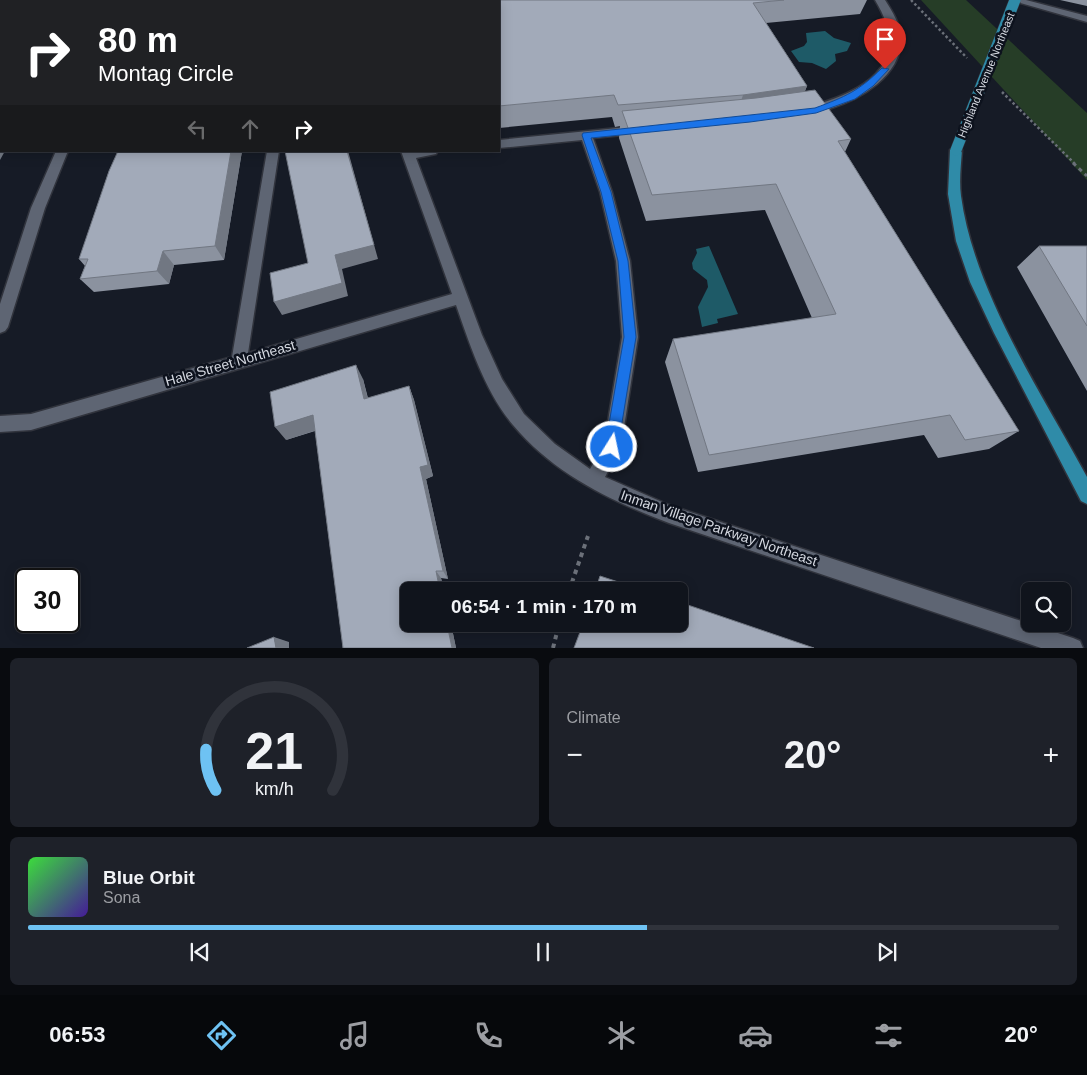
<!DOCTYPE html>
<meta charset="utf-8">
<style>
body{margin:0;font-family:Arial,sans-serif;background:#1e2129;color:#f1f3f6;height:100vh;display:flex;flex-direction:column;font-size:19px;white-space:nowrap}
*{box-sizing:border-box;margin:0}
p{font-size:16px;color:#9c9ea3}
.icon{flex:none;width:28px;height:28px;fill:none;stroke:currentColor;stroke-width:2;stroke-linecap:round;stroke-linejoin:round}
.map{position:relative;height:648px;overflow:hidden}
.details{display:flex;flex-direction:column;gap:10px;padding:10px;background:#090b0f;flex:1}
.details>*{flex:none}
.hud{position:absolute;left:0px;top:0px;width:500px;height:152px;box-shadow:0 2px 12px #0003,0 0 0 1px #30333b;background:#202124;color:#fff;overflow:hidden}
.buttons{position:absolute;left:1021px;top:582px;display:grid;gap:10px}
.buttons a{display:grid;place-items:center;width:50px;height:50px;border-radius:8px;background:#10141c;box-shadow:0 2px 12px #0003,0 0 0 1px #30333b;font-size:25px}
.speed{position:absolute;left:15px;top:568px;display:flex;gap:10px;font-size:25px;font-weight:700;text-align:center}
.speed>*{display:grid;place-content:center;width:65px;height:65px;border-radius:50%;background:#10141c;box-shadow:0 2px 12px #0003,0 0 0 1px #30333b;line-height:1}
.speed .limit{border:2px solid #111;border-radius:8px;background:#fff;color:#111}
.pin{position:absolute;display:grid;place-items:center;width:42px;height:42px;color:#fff;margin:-51px -21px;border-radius:50% 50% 50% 0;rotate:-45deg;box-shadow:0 0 5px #0007}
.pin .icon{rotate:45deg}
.me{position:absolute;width:55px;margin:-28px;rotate:10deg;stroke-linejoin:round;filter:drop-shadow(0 0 4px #0008)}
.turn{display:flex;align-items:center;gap:18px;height:105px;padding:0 15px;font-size:22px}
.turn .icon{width:65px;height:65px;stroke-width:2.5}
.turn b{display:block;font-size:35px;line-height:42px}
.lanes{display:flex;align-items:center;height:48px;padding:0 15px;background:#0003;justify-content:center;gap:25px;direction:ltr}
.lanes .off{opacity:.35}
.big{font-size:38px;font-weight:700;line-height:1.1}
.details .widget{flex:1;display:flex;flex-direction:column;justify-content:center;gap:8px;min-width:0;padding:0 18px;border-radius:8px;background:#1e2129}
.details .dial{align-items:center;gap:0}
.dial svg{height:130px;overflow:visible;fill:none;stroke:#30333b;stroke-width:7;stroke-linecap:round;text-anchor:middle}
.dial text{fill:#f1f3f6;stroke:none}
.song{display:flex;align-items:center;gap:15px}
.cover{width:60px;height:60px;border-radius:8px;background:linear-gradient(135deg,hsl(120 70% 55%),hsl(260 70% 35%))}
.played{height:5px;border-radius:2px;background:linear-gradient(90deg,#6ec2f3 60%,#30333b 60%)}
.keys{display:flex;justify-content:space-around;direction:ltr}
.heat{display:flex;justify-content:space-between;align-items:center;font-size:28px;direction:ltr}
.details .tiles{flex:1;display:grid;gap:10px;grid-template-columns:1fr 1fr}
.widget:last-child{grid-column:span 2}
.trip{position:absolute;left:400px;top:582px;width:288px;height:50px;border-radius:8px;background:#10141c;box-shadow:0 2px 12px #0003,0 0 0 1px #30333b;font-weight:700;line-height:50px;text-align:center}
.tab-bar{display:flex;height:80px;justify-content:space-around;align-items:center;background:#06080b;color:#9c9ea3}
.tab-bar .icon{width:35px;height:35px}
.tab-bar .on{color:#6ec2f3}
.tab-bar b{font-size:22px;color:#f1f3f6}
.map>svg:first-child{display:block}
.green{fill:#263d27}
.water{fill:#1e5a67}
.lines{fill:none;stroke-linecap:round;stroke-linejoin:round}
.minor-casing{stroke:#31343d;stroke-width:3}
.major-casing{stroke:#31343d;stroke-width:3}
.path-far2{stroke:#6b7079;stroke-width:2.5;stroke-dasharray:2.5 2.5;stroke-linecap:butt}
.path-far1{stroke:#6b7079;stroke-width:3;stroke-dasharray:4 4;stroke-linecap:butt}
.path{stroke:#6b7079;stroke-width:4;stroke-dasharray:4.5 4.5;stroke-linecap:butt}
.minor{fill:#5e6573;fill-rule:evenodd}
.major{fill:#2f8ba8;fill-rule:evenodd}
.major-bridge-casing{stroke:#31343d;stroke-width:12;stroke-linecap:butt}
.major-bridge{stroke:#2f8ba8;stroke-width:11}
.wall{fill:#8b929f}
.shaded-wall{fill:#717782}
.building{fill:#a2aab9;stroke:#717782}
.route{fill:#1a73e8;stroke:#114b97}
.labels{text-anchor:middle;stroke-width:5;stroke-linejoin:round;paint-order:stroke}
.far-street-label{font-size:11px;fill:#d4d8e0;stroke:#0d121d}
.street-label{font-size:14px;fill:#d4d8e0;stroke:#0d121d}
</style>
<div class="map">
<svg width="1087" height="648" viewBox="0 0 1087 648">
<rect width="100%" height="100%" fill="#161b26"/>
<path class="green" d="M921,0H966L1087,113V180Z"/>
<path class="water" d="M825,31L834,38L851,43L847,51L835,54L836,61L826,69L812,63L799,62L791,51L804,46L807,42L806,33Z
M709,246L738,314L717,319L718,323L702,327L698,307L708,287L707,280L693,269L692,263L697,253L696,249Z"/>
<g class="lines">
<g class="minor-casing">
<path id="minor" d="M390,0H400V1H390Z
M875,0H885C892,11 901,25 901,39C901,76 861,99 829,109C821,112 811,116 803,114V108C860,94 916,67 875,0Z
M1010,0H1026L1087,16V22Z
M638,126L644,130L642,133L593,138L612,192L630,261L638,337L621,447L605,477L669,505L1073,638L1080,641L1083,648H1041L669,523C611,501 554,474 513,425C485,392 470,345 456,305L31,430L0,432V416L31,414L232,357L267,151H279L248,353L452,294L401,151H438L436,154L416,158L482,335L502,379L524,414L555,444L590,469L604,445L622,337L616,261L600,192L582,140L499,148V140Z
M56,151H68L45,208L8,327L5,331L0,333V304L31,208Z"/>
</g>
<g class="major-casing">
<path id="major" d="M956,146L962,150C961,165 959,181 961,196C974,292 1041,392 1087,477V504L1081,501L994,333L970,282L956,241L948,194L950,150Z"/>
</g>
<path class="path-far2" d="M911,0L967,58
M1002,92L1075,164"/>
<path class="path-far1" d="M1073,163L1087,176"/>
<path class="path" d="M569,591L588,536
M553,648L559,624"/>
<use href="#minor" class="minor"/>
<use href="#major" class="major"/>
<g class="major-bridge-casing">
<path id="major-bridge" d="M956,150L1015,0"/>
</g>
<use href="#major-bridge" class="major-bridge"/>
</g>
<path class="wall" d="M468,0H867L860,14L766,23L807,86L805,91L851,139L845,152L1019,431L989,449L938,458L924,435L698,472L665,362L673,339L812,318L765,210L646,221L619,138L620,126L615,127L612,117L499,128V1H469Z
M1060,0H1087V6Z
M118,151H242L224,260L174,265L169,284L94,292L80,279L85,266L79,259Z
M1039,246H1087V391L1017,267Z
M363,379L368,398L409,386L414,400L433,476L426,479L448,579L441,578L444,591H409V624H451L456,648H343L315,431L286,440Z"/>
<path class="shaded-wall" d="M90,0H106V1H89Z
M807,86L798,107L736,117L743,95Z
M1,125V151H5L0,160V127Z
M231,151H242L224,260L215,246Z
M347,151H348L378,259L342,269L348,296L282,315L274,302L335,255Z
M163,251L174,265L169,284L157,271Z
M356,365L363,379L371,412L364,399Z
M409,386L414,400L433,476L426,479L448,579L443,571L420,467Z
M313,415L323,428L286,440L275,427Z
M436,571L441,578L444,591H440Z
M447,624H451L456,648H452Z
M274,637L289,642V648H276Z"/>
<path class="building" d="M0,0H90L89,1H1V125L0,127Z
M180,0H351V1H178H180Z
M470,0H784L753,3L807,86L743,95L618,105L614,95L499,106V1H470Z
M815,90L851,139L838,141L1019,431L965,440L950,415L709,455L673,339L836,314L776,184L652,195L622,111L756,98Z
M118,151H231L215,246L163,251L157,271L80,279L88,259H79L109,171Z
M285,151H347L374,245L335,255L342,283L274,302L270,273L308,263Z
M1039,246H1087V326Z
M356,365L364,399L409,386L428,465L420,467L443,571H436L440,591H409V624H447L452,648H343L313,415L275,427L270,392Z
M600,576L646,591H595Z
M679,602L814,648H574L583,624H679Z
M274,637L276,648H247Z"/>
<path class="route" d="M882,68L889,69L873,86L855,99L816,113L750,122L591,138L611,192L628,261L636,337L618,447L616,451L612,453L607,451L605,447L624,337L618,261L601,192L582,135L583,133L815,108C845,97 859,91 882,68Z"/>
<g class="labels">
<g class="far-street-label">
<text transform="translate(986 75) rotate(-68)" y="4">Highland Avenue Northeast</text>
</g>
<g class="street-label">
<text transform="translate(230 363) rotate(-16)" y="5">Hale Street Northeast</text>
<text transform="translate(719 528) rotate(19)" y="5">Inman Village Parkway Northeast</text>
</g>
</g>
</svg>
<div class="buttons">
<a><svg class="icon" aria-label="search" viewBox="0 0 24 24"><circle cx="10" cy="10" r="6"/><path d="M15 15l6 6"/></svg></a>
</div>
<div class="speed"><div class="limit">30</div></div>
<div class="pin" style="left:885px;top:69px;background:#d93025"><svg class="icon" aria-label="arrive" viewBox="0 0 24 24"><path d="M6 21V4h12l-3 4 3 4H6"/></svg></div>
<svg class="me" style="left:612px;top:447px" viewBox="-20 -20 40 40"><circle r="17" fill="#1a73e8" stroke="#fff" stroke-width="3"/><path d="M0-11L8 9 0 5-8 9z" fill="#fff"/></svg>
<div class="trip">06:54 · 1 min · 170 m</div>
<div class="hud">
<div class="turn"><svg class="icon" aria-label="right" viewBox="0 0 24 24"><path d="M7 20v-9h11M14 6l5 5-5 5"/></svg><div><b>80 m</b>Montag Circle</div></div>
<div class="lanes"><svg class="icon off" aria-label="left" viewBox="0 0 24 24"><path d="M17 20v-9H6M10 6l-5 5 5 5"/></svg><svg class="icon off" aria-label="ahead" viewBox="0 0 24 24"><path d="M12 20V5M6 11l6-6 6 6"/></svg><svg class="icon" aria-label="right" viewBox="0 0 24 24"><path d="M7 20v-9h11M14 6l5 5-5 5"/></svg></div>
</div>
</div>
<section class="details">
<div class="tiles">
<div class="widget dial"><svg viewBox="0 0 100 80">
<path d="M14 69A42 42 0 1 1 86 69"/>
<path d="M14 69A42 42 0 0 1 8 44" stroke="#6ec2f3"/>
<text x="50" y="56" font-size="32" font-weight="700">21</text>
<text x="50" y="72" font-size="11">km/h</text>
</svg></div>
<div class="widget"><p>Climate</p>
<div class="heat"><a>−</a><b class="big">20°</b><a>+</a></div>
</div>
<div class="widget">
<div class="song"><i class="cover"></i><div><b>Blue Orbit</b><p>Sona</p></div></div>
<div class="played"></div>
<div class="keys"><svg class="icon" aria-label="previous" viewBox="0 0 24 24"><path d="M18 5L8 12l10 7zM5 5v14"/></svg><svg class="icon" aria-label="pause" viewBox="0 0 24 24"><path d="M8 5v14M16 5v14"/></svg><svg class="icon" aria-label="next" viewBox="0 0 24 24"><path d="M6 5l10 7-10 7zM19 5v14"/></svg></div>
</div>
</div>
</section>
<nav class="tab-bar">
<b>06:53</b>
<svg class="icon on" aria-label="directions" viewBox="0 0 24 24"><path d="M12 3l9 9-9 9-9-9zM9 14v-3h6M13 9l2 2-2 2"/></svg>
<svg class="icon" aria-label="music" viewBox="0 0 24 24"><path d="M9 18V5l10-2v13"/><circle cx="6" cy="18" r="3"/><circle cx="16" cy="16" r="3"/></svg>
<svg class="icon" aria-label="phone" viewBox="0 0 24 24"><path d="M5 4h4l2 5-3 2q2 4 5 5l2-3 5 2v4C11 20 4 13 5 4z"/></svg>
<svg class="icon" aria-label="climate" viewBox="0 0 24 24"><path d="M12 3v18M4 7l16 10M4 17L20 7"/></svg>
<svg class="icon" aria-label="car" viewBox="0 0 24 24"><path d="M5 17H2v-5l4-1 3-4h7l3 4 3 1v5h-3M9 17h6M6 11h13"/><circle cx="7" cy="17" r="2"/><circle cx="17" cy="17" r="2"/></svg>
<svg class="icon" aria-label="filters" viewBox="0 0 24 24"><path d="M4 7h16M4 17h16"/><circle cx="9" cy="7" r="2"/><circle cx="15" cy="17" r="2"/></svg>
<b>20°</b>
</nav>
